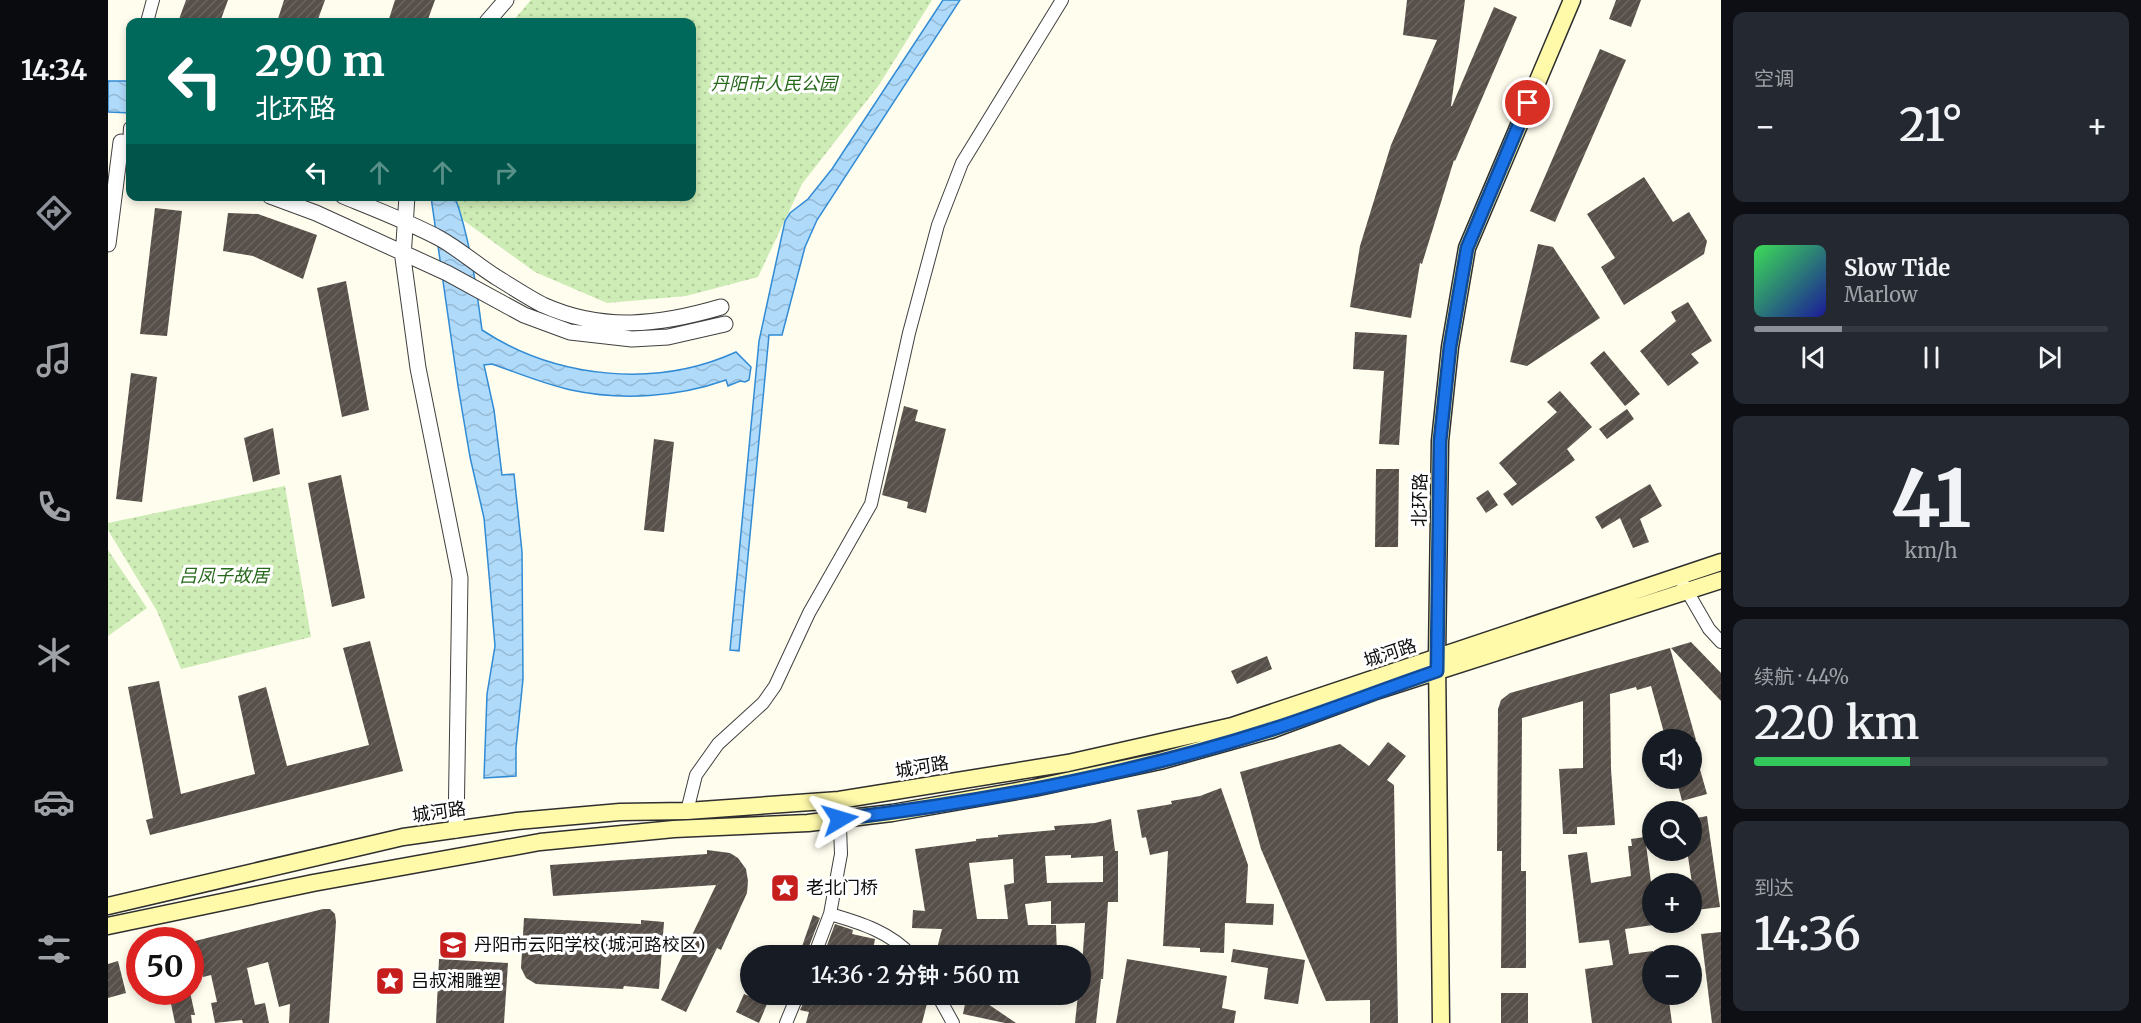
<!DOCTYPE html>
<html lang="zh">
<meta charset="utf-8">
<style>
body{margin:0;font-family:Merriweather,"Noto Sans SC",serif;background:#242831;color:#f1f3f6;height:100vh;display:flex;flex-direction:column;font-size:22px;white-space:nowrap}
*{box-sizing:border-box;margin:0}
p{font-size:20px;color:#9ea1a6}
.icon{flex:none;width:33px;height:33px;fill:none;stroke:currentColor;stroke-width:2;stroke-linecap:round;stroke-linejoin:round}
.map{position:relative;flex:1;overflow:hidden}
.drawer{display:flex;flex-direction:column;gap:12px;padding:12px;background:#0d0f14;width:420px}
.drawer>*{flex:none}
.hud{position:absolute;left:18px;top:18px;width:570px;height:183px;border-radius:12px;box-shadow:0 3px 9px #0003;background:#00695c;color:#fff;overflow:hidden}
.fabs{position:absolute;left:1534px;top:729px;display:grid;gap:12px}
.fabs a{display:grid;place-items:center;width:60px;height:60px;border-radius:50%;background:#171b24;box-shadow:0 3px 9px #0003;font-size:30px}
.speed{position:absolute;left:18px;top:927px;display:flex;gap:12px;font-size:30px;font-weight:700;text-align:center}
.speed>*{display:grid;place-content:center;width:78px;height:78px;border-radius:50%;background:#171b24;box-shadow:0 3px 9px #0003;line-height:1}
.speed .limit{border:9px solid #d22;background:#fff;color:#111}
.pin{position:absolute;display:grid;place-items:center;width:51px;height:51px;color:#fff;margin:-26px;border:3px solid #fff;border-radius:50%;box-shadow:0 2px 6px #0007}
.me{position:absolute;width:66px;margin:-33px;rotate:83deg;stroke-linejoin:round;filter:drop-shadow(0 0 4px #0008)}
.turn{display:flex;align-items:center;gap:21px;height:126px;padding:0 30px;font-size:27px}
.turn .icon{width:78px;height:78px;stroke-width:2.5}
.turn b{display:block;font-size:42px;line-height:51px}
.lanes{display:flex;align-items:center;height:57px;padding:0 30px;background:#0003;justify-content:center;gap:30px;direction:ltr}
.lanes .off{opacity:.35}
.big{font-size:45px;font-weight:600;line-height:1.1}
.drawer .tile{flex:1;display:flex;flex-direction:column;justify-content:center;gap:9px;min-width:0;padding:0 21px;border-radius:12px;background:#242831}
.drawer .dial{align-items:center;gap:0}
.dial b{font-size:78px;line-height:1}
.song{display:flex;align-items:center;gap:18px}
.cover{width:72px;height:72px;border-radius:9px;background:linear-gradient(135deg,hsl(130 70% 55%),hsl(240 70% 35%))}
.played{height:6px;border-radius:3px;background:linear-gradient(90deg,#8c9099 25%,#363941 25%)}
.keys{display:flex;justify-content:space-around;direction:ltr}
.heat{display:flex;justify-content:space-between;align-items:center;font-size:33px;direction:ltr}
.charge{height:9px;border-radius:4px;background:linear-gradient(90deg,#34c759 44%,#363941 0)}
.trip{position:absolute;left:632px;top:945px;width:351px;height:60px;border-radius:30px;background:#171b24;box-shadow:0 3px 9px #0003;font-weight:600;line-height:60px;text-align:center}
main{display:flex;flex:1;min-height:0}
.menu{display:flex;flex-direction:column;width:108px;justify-content:space-around;align-items:center;background:#090b0e;color:#9ea1a6}
.menu .icon{width:42px;height:42px}
.menu .selected{color:#8c9099}
.menu b{font-size:27px;color:#f1f3f6}
.map>svg:first-child{display:block}
.park{fill:url(#park-dots)}
.water{fill:url(#water-waves);stroke:#318bd5;stroke-width:1.5}
.building{fill:url(#building-hatch);fill-rule:evenodd}
.lines{fill:none;stroke-linecap:round;stroke-linejoin:round}
.minor-casing{stroke:#404040;stroke-width:14}
.tertiary-casing{stroke:#404040;stroke-width:17}
.secondary-casing{stroke:#2f2f2f;stroke-width:19}
.minor{stroke:#fff;stroke-width:12}
.tertiary{stroke:#fff;stroke-width:15}
.secondary{stroke:#fffaa9;stroke-width:16}
.route-casing{stroke:#114b97;stroke-width:15}
.route{stroke:#1a73e8;stroke-width:10}
.labels{text-anchor:middle;stroke-width:6;stroke-linejoin:round;paint-order:stroke}
.park-label{font-size:18px;font-style:italic;fill:#26691a;stroke:#fff}
.street-label{font-size:18px;fill:#0d0d0d;stroke:#fff}
.poi-label{font-size:18px;fill:#0d0d0d;stroke:#fff;text-anchor:start}
</style>
<main>
<nav class="menu">
<b>14:34</b>
<svg class="icon selected" aria-label="directions" viewBox="0 0 24 24"><path d="M12 3l9 9-9 9-9-9zM9 14v-3h6M13 9l2 2-2 2"/></svg>
<svg class="icon" aria-label="music" viewBox="0 0 24 24"><path d="M9 18V5l10-2v13"/><circle cx="6" cy="18" r="3"/><circle cx="16" cy="16" r="3"/></svg>
<svg class="icon" aria-label="phone" viewBox="0 0 24 24"><path d="M5 4h4l2 5-3 2q2 4 5 5l2-3 5 2v4C11 20 4 13 5 4z"/></svg>
<svg class="icon" aria-label="climate" viewBox="0 0 24 24"><path d="M12 3v18M4 7l16 10M4 17L20 7"/></svg>
<svg class="icon" aria-label="car" viewBox="0 0 24 24"><path d="M5 17H2v-5l4-1 3-4h7l3 4 3 1v5h-3M9 17h6M6 11h13"/><circle cx="7" cy="17" r="2"/><circle cx="17" cy="17" r="2"/></svg>
<svg class="icon" aria-label="filters" viewBox="0 0 24 24"><path d="M4 7h16M4 17h16"/><circle cx="9" cy="7" r="2"/><circle cx="15" cy="17" r="2"/></svg>
</nav>
<div class="map">
<svg width="1613" height="1023" viewBox="0 0 1613 1023">
<defs>
<pattern id="park-dots" width="8" height="8" patternUnits="userSpaceOnUse" patternTransform="scale(1.5)"><rect width="8" height="8" fill="#ceecb5"/><path d="M2 2h.1M6 6h.1" fill="none" stroke="#b0c99a" stroke-width="1.8" stroke-linecap="round"/></pattern>
<pattern id="water-waves" width="16" height="10" patternUnits="userSpaceOnUse" patternTransform="scale(1.5)"><rect width="16" height="10" fill="#afdafa"/><path d="M0 5q4-4 8 0t8 0" fill="none" stroke="#95bad5"/></pattern>
<pattern id="building-hatch" width="6" height="6" patternUnits="userSpaceOnUse" patternTransform="scale(1.5)"><rect width="6" height="6" fill="#574f49"/><path d="M-1 1l2-2M0 6l6-6M5 7l2-2" fill="none" stroke="#6a645f"/></pattern>
</defs>
<rect width="100%" height="100%" fill="#fffdee"/>
<path class="park" d="M423,0H824L771,85L694,184L650,277L578,296L499,303L427,272L323,197L584,196V22H404Z
M177,486L203,637L73,669L49,611L0,530V523Z
M0,550L39,608L0,636Z"/>
<path class="water" d="M835,0H852L709,220L697,247L674,335H661L631,651L622,650L651,341L677,221L682,213L700,199L724,169Z
M0,81H22V113L0,112Z
M323,197H347C362,239 368,285 374,330C447,378 547,389 628,352L643,367L641,380L637,382L632,381L620,386L618,380C570,397 514,401 463,390C436,384 410,373 384,364L376,365L386,410L394,475L406,474L414,552L415,679L408,748V776L376,778L379,694L387,646L382,586L376,518L362,457L350,386Z"/>
<path class="building" d="M78,0H120L112,22H70Z
M176,0H217L209,22H169Z
M287,0H327L319,22H280Z
M1299,0H1357L1343,106H1344L1386,7L1409,17L1347,161L1346,160L1314,264L1312,263L1303,318L1242,307L1252,246L1283,145L1329,40L1295,35Z
M1508,0H1533L1523,27L1501,19Z
M1492,49L1518,60L1447,222L1422,211Z
M1536,177L1565,222L1581,212L1599,241L1596,254L1516,305L1493,267L1507,258L1479,214Z
M47,208L74,211L59,336L32,334Z
M120,213L150,214L209,235L195,279L145,256L115,251Z
M1430,244L1445,247L1492,318L1419,366L1402,362Z
M238,281L261,410L234,417L209,288Z
M1580,302L1604,341L1583,354L1591,363L1560,386L1532,351L1568,321L1563,312Z
M1247,332L1299,335L1291,445L1271,444L1276,371L1245,369Z
M1496,351L1532,394L1517,406L1482,363Z
M23,373L49,377L34,502L8,499Z
M1452,391L1484,427L1459,449L1467,460L1404,506L1395,494L1409,484L1391,463L1449,412L1439,402Z
M796,406L810,410L807,421L838,429L818,513L799,508L800,502L774,495Z
M1519,409L1526,419L1499,439L1491,429Z
M165,428L172,474L145,482L136,438Z
M546,439L566,442L556,532L536,530Z
M1268,469H1291L1290,547H1267Z
M233,475L257,598L224,607L200,483Z
M1542,484L1554,506L1532,519L1541,542L1525,548L1512,518L1494,529L1487,517Z
M1380,490L1390,505L1378,513L1368,498Z
M262,641L295,771L42,835L38,820L45,818L20,687L51,681L73,794L147,774L130,696L158,687L179,766L261,745L235,648Z
M1583,642L1613,673V701L1563,648Z
M1562,648L1588,740H1558L1543,686L1529,690L1528,687L1502,694L1503,769L1507,825L1469,827V834H1455L1451,769L1475,768V701L1414,718L1413,871H1418V968H1393L1394,851H1389L1390,709L1393,700L1402,693Z
M1159,656L1164,669L1129,684L1123,671Z
M1280,742L1298,756L1279,780L1286,785L1290,1023H1262V1000L1218,1001L1153,849L1132,772L1232,744L1261,766Z
M1584,752H1587L1599,794L1574,801L1568,778H1584Z
M1113,788L1140,865L1138,903L1166,904L1165,925L1117,923L1116,953L1092,952V948L1055,946L1060,851L1042,855L1038,837L1034,838L1029,810L1064,804L1063,801L1092,796Z
M1599,816L1612,907L1588,910L1579,850H1584V819Z
M1003,819L1007,851H1010V902H1000L995,979H993L988,1023H967L970,994H972L977,923L943,924V901L917,904L920,925H948L949,956H827L834,929L804,928L805,910L817,911L807,849L868,841V839L890,837V835L947,830L946,826L987,823ZM963,855V858L995,856V882L939,883L937,856ZM905,859L906,883L896,885L900,919H869L861,863Z
M1537,837L1545,897V925L1517,929L1521,954L1545,951V994H1560L1564,1023H1484L1477,969L1505,965L1501,940L1471,943L1460,855L1479,852L1483,883L1523,876L1520,846H1524L1523,839Z
M599,850L622,853L630,858L638,869L640,881L639,893L613,950L609,948L578,1012L553,1000L608,885L445,896L442,865L599,854Z
M215,909H222L227,914L228,922L221,1023H181L182,1004L171,1007L160,962L139,968L147,1005L157,1003L161,1023H135L134,1020L107,1023L103,1003L109,1002L103,975L95,977L87,941Z
M705,915L712,918L698,954L692,952Z
M416,918L533,924V920L556,922L551,989L516,986L515,989L428,984L418,978L413,968Z
M727,924L745,930L744,934L767,939L764,956H715Z
M1613,932V1023H1604L1593,934Z
M1125,949L1197,960L1190,1004L1156,999L1160,968L1123,962Z
M331,959L400,963L396,1023H328Z
M1019,959L1119,976L1114,1008L1128,1011L1126,1023H1008Z
M10,961L18,993L0,998V964Z
M73,992H82L87,1015H83L84,1023H67L61,994Z
M1393,993H1420V1023H1393Z
M636,994L659,1004L651,1023L628,1012Z
M709,994H821V996L814,1023H698L701,1012L692,1010L697,999L707,1002Z
M859,994H878L877,1002L908,1023H897L855,1014Z"/>
<g class="lines">
<g class="minor-casing">
<path id="minor" d="M39,22L45,0
M21,144L22,128
M1575,584L1601,629L1613,642
M579,811L588,775L610,744L655,703L667,686L701,613L763,504L801,333L830,225L854,163L954,0
M722,914C753,923 782,932 804,956
M706,956L722,914L733,854L731,800
M829,994L845,1023
M678,1023L690,994"/>
</g>
<g class="tertiary-casing">
<path id="tertiary" d="M379,22L398,0
M162,196L208,213L339,273L416,315L462,332L524,339L560,337L617,324
M235,196C267,209 301,222 331,238C351,249 369,265 388,277C403,286 419,297 435,305C495,332 552,325 613,307
M299,196L295,258L310,368L352,578L348,830
M0,244L13,142"/>
</g>
<g class="secondary-casing">
<path id="secondary" d="M0,906L295,837L409,821L512,812L579,811L731,800L960,763L1124,726L1613,562
M0,926L205,883L432,842L566,829L700,823L784,813L926,788L1052,761L1163,730L1265,692L1613,580
M1333,1023L1329,658L1332,441L1342,347L1359,248L1464,0"/>
</g>
<use href="#minor" class="minor"/>
<use href="#tertiary" class="tertiary"/>
<use href="#secondary" class="secondary"/>
</g>
<g class="lines">
<g class="route-casing">
<path id="route" d="M732,819C875,802 1024,774 1162,730C1218,712 1273,690 1329,671L1332,441L1342,347L1359,248L1420,103"/>
</g>
<use href="#route" class="route"/>
</g>
<defs>
<g id="sight-square" transform="scale(1.5)"><rect x="-9" y="-9" width="18" height="18" rx="4" fill="#c61e1d" stroke="#fff"/><path d="M0-6L1.8-2.2L6-1.7L2.9 1.2L3.7 5.4L0 3.3L-3.7 5.4L-2.9 1.2L-6-1.7L-1.8-2.2Z" fill="#fff"/></g>
<g id="school-square" transform="scale(1.5)"><rect x="-9" y="-9" width="18" height="18" rx="4" fill="#c61e1d" stroke="#fff"/><path d="M0-5L7-2L0 1L-7-2ZM-4 1L0 2.5L4 1V4Q0 6-4 4Z" fill="#fff"/></g>
</defs>
<g fill-rule="evenodd">
<use href="#sight-square" x="677" y="888"/>
<use href="#school-square" x="345" y="945"/>
<use href="#sight-square" x="282" y="981"/>
</g>
<g class="labels">
<g class="park-label">
<text x="666" y="90">丹阳市人民公园</text>
<text x="116" y="582">吕凤子故居</text>
</g>
<g class="street-label">
<text transform="translate(1312 500) rotate(-89)" y="6">北环路</text>
<text transform="translate(1282 653) rotate(-18)" y="6">城河路</text>
<text transform="translate(814 767) rotate(-9)" y="6">城河路</text>
<text transform="translate(331 812) rotate(-8)" y="6">城河路</text>
</g>
<g class="poi-label">
<text x="698" y="894">老北门桥</text>
<text x="366" y="951">丹阳市云阳学校(城河路校区)</text>
<text x="303" y="987">吕叔湘雕塑</text>
</g>
</g>
</svg>
<div class="fabs">
<a><svg class="icon" aria-label="sound" viewBox="0 0 24 24"><path d="M4 9h4l5-4v14l-5-4H4zM17 9q2 3 0 6"/></svg></a>
<a><svg class="icon" aria-label="search" viewBox="0 0 24 24"><circle cx="10" cy="10" r="6"/><path d="M15 15l6 6"/></svg></a>
<a>+</a>
<a>−</a>
</div>
<div class="speed"><div class="limit">50</div></div>
<div class="pin" style="left:1420px;top:103px;background:#d93025"><svg class="icon" aria-label="arrive" viewBox="0 0 24 24"><path d="M6 21V4h12l-3 4 3 4H6"/></svg></div>
<svg class="me" style="left:732px;top:819px" viewBox="-20 -20 40 40"><path d="M0-17L14 15 0 8-14 15z" fill="#1a73e8" stroke="#fff" stroke-width="4"/></svg>
<div class="trip">14:36 · 2 分钟 · 560 m</div>
<div class="hud">
<div class="turn"><svg class="icon" aria-label="left" viewBox="0 0 24 24"><path d="M17 20v-9H6M10 6l-5 5 5 5"/></svg><div><b>290 m</b>北环路</div></div>
<div class="lanes"><svg class="icon" aria-label="left" viewBox="0 0 24 24"><path d="M17 20v-9H6M10 6l-5 5 5 5"/></svg><svg class="icon off" aria-label="ahead" viewBox="0 0 24 24"><path d="M12 20V5M6 11l6-6 6 6"/></svg><svg class="icon off" aria-label="ahead" viewBox="0 0 24 24"><path d="M12 20V5M6 11l6-6 6 6"/></svg><svg class="icon off" aria-label="right" viewBox="0 0 24 24"><path d="M7 20v-9h11M14 6l5 5-5 5"/></svg></div>
</div>
</div>
<section class="drawer">
<div class="tile"><p>空调</p>
<div class="heat"><a>−</a><b class="big">21°</b><a>+</a></div>
</div>
<div class="tile">
<div class="song"><i class="cover"></i><div><b>Slow Tide</b><p>Marlow</p></div></div>
<div class="played"></div>
<div class="keys"><svg class="icon" aria-label="previous" viewBox="0 0 24 24"><path d="M18 5L8 12l10 7zM5 5v14"/></svg><svg class="icon" aria-label="pause" viewBox="0 0 24 24"><path d="M8 5v14M16 5v14"/></svg><svg class="icon" aria-label="next" viewBox="0 0 24 24"><path d="M6 5l10 7-10 7zM19 5v14"/></svg></div>
</div>
<div class="tile dial"><b>41</b><p>km/h</p></div>
<div class="tile"><p>续航 · 44%</p><b class="big">220 km</b><div class="charge"></div></div>
<div class="tile"><p>到达</p><b class="big">14:36</b></div>
</section>
</main>
